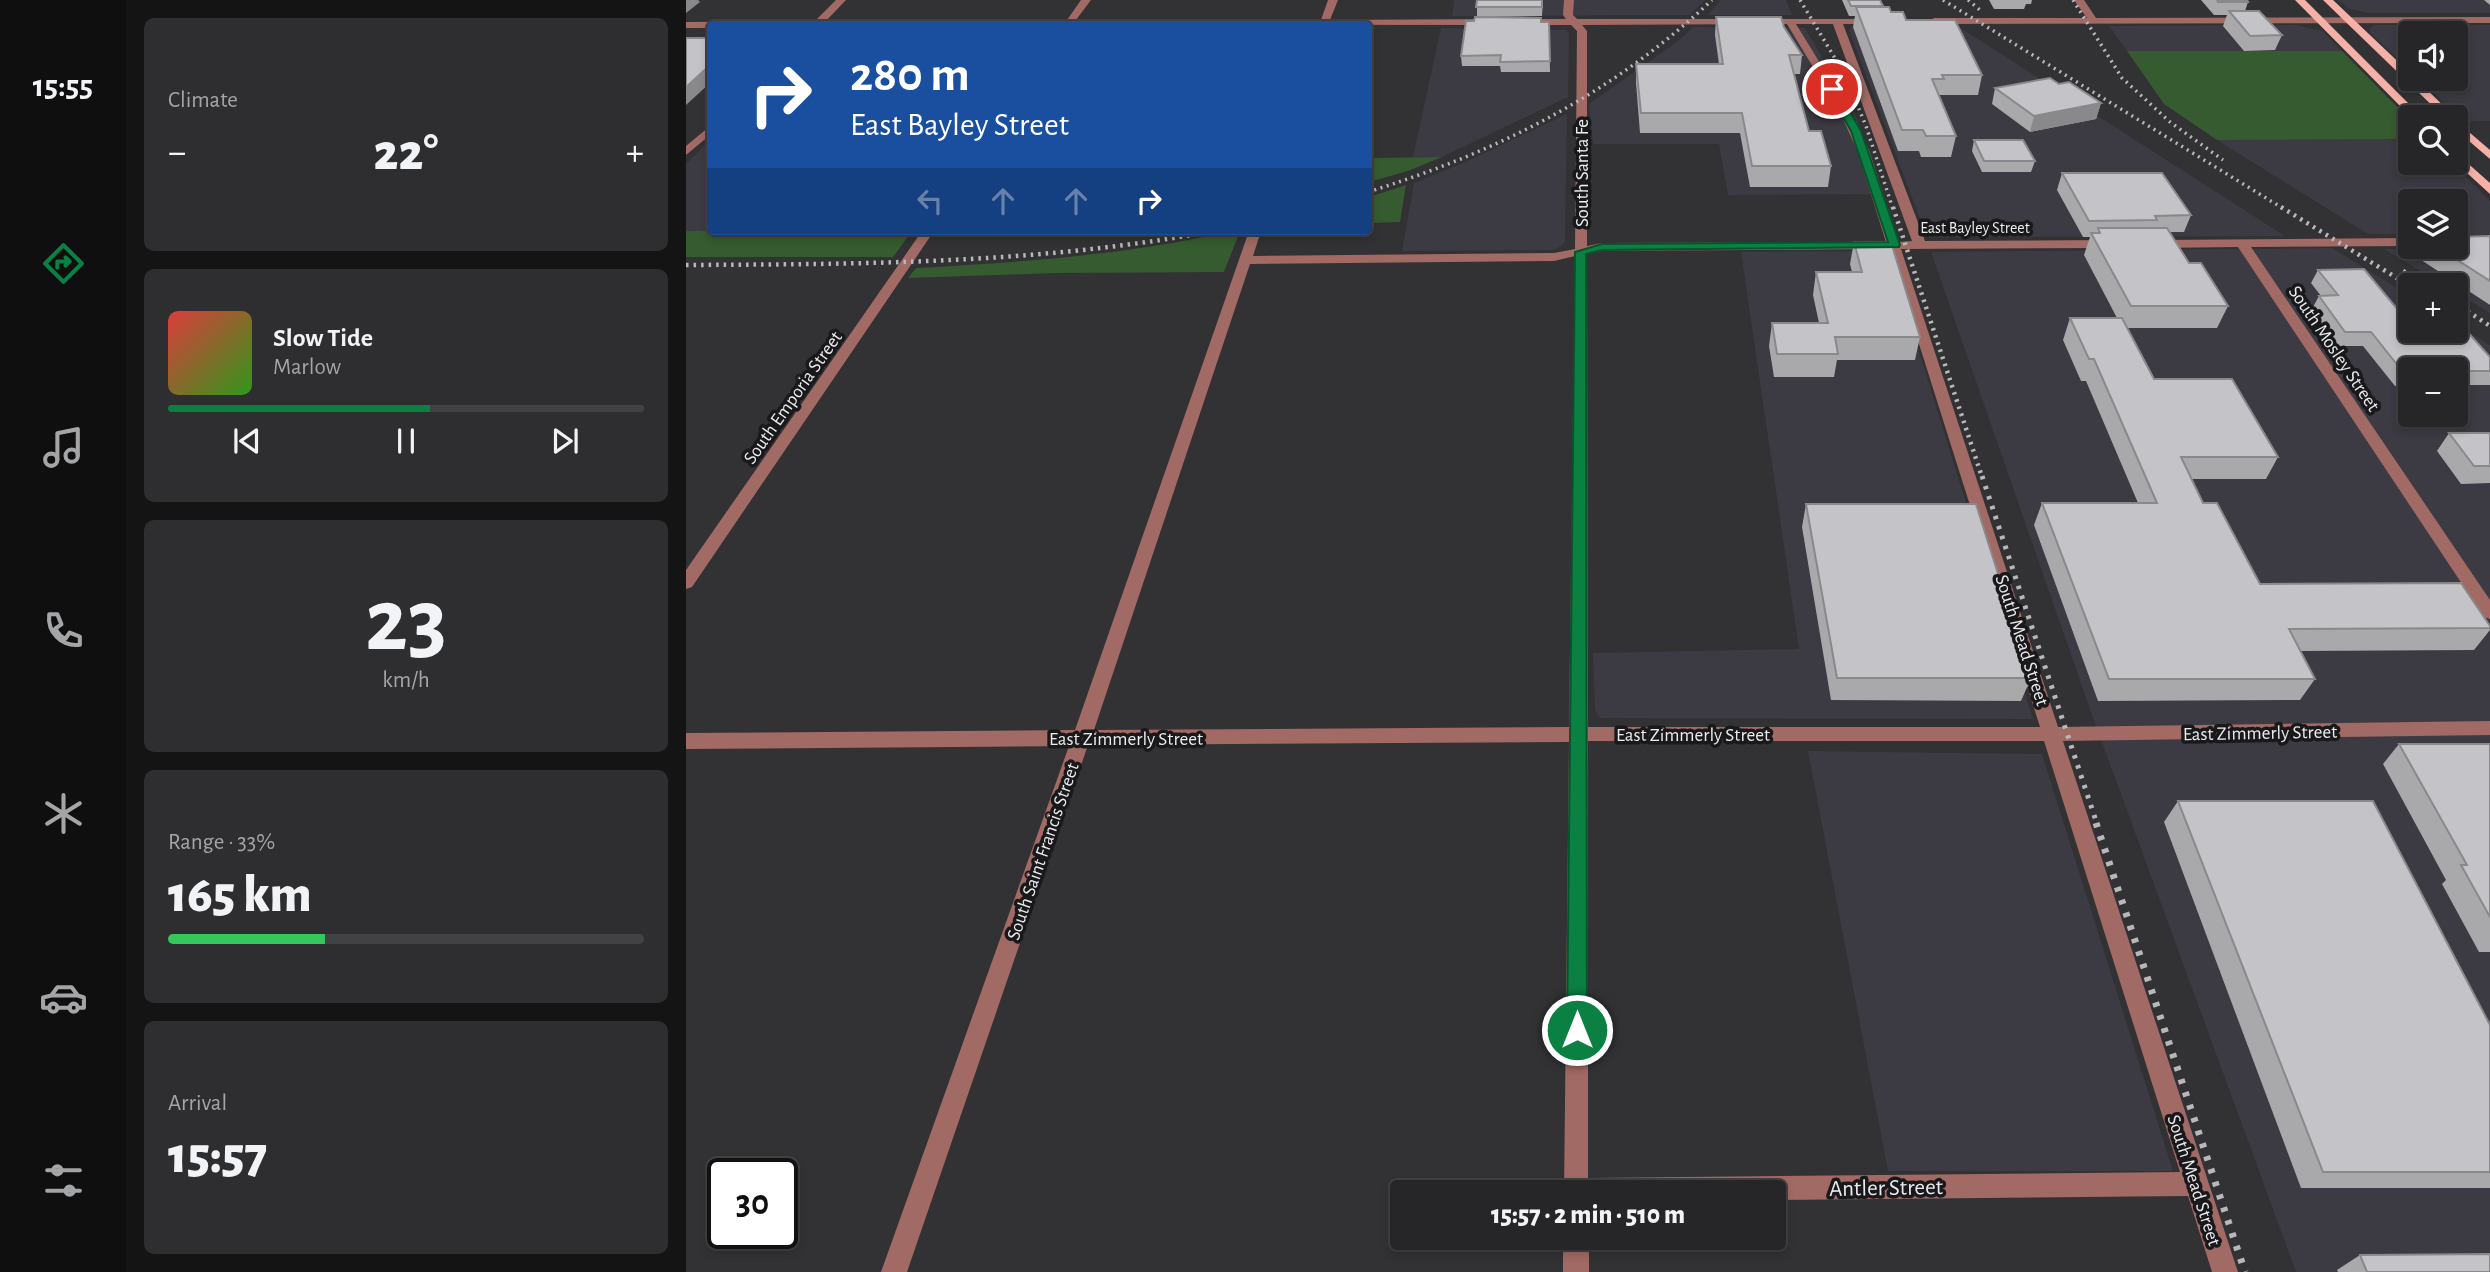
<!DOCTYPE html>
<meta charset="utf-8">
<style>
body{margin:0;font-family:"Alegreya Sans",sans-serif;background:#2e2d2f;color:#f1f3f6;height:100vh;display:flex;flex-direction:column;font-size:26px;white-space:nowrap}
*{box-sizing:border-box;margin:0}
p{font-size:23px;color:#a4a5a7}
.icon{flex:none;width:38px;height:38px;fill:none;stroke:currentColor;stroke-width:2;stroke-linecap:round;stroke-linejoin:round}
.map{position:relative;flex:1;overflow:hidden}
.side{display:flex;flex-direction:column;gap:18px;padding:18px;background:#151415;width:560px}
.side>*{flex:none}
.hud{position:absolute;left:21px;top:21px;width:665px;height:214px;border-radius:7px;box-shadow:0 4px 10px #0003,0 0 0 2px #424244;background:#1a4fa0;color:#fff;overflow:hidden}
.controls{position:absolute;left:1712px;top:21px;display:grid;gap:14px}
.controls a{display:grid;place-items:center;width:70px;height:70px;border-radius:7px;background:#262527;box-shadow:0 4px 10px #0003,0 0 0 2px #424244;font-size:35px}
.speed{position:absolute;left:21px;top:1158px;display:flex;gap:14px;font-size:35px;font-weight:700;text-align:center}
.speed>*{display:grid;place-content:center;width:91px;height:91px;border-radius:50%;background:#262527;box-shadow:0 4px 10px #0003,0 0 0 2px #424244;line-height:1}
.speed .limit{border:4px solid #111;border-radius:10px;background:#fff;color:#111}
.pin{position:absolute;display:grid;place-items:center;width:60px;height:60px;color:#fff;margin:-30px;border:4px solid #fff;border-radius:50%;box-shadow:0 2px 7px #0007}
.me{position:absolute;width:77px;margin:-38px;rotate:0deg;stroke-linejoin:round;filter:drop-shadow(0 0 5px #0008)}
.turn{display:flex;align-items:center;gap:24px;height:147px;padding:0 28px;font-size:32px}
.turn .icon{width:91px;height:91px;stroke-width:2.5}
.turn b{display:block;font-size:49px;line-height:60px}
.lanes{display:flex;align-items:center;height:66px;padding:0 28px;background:#0003;justify-content:center;gap:35px;direction:ltr}
.lanes .off{opacity:.35}
.big{font-size:52px;font-weight:800;line-height:1.1}
.side .card{flex:1;display:flex;flex-direction:column;justify-content:center;gap:10px;min-width:0;padding:0 24px;border-radius:10px;background:#2e2d2f}
.side .dial{align-items:center;gap:0}
.dial b{font-size:91px;line-height:1}
.song{display:flex;align-items:center;gap:21px}
.cover{width:84px;height:84px;border-radius:10px;background:linear-gradient(135deg,hsl(0 70% 55%),hsl(110 70% 35%))}
.played{height:7px;border-radius:4px;background:linear-gradient(90deg,#0b8043 55%,#424244 55%)}
.keys{display:flex;justify-content:space-around;direction:ltr}
.heat{display:flex;justify-content:space-between;align-items:center;font-size:38px;direction:ltr}
.charge{height:10px;border-radius:5px;background:linear-gradient(90deg,#34c759 33%,#424244 0)}
.trip{position:absolute;left:704px;top:1180px;width:396px;height:70px;border-radius:7px;background:#262527;box-shadow:0 4px 10px #0003,0 0 0 2px #424244;font-weight:800;line-height:70px;text-align:center}
main{display:flex;flex:1;min-height:0}
.dock{display:flex;flex-direction:column;width:126px;justify-content:space-around;align-items:center;background:#0f0f10;color:#a4a5a7}
.dock .icon{width:49px;height:49px}
.dock .on{color:#0b8043}
.dock b{font-size:32px;color:#f1f3f6}
.map>svg:first-child{display:block}
.built{fill:#3c3a42;fill-rule:evenodd}
.green{fill:#365b30}
.lines{fill:none;stroke-linecap:round;stroke-linejoin:round}
.minor{fill:#a16a64;fill-rule:evenodd}
.major{fill:#f5b0a8;fill-rule:evenodd}
.rail-far3{stroke:#b8b7ba;stroke-width:3.5;stroke-dasharray:2 4.5;stroke-linecap:butt}
.rail-far2{stroke:#b8b7ba;stroke-width:4.5;stroke-dasharray:2.5 5;stroke-linecap:butt}
.rail-far1{stroke:#b8b7ba;stroke-width:5;stroke-dasharray:3.5 7;stroke-linecap:butt}
.rail{stroke:#b8b7ba;stroke-width:7;stroke-dasharray:4.5 9;stroke-linecap:butt}
.wall{fill:#a9a8ab}
.shaded-wall{fill:#89888b}
.building{fill:#c4c3c7;stroke:#89888b;stroke-width:2}
.route{fill:#0b8043;stroke:#07532c;stroke-width:2}
.labels{text-anchor:middle;stroke-width:7;stroke-linejoin:round;paint-order:stroke}
.far-street-label{font-size:16px;fill:#ebeaed;stroke:#19191b}
.street-label{font-size:19px;fill:#ebeaed;stroke:#19191b}
.near-street-label{font-size:23px;fill:#ebeaed;stroke:#19191b}
</style>
<main>
<nav class="dock">
<b>15:55</b>
<svg class="icon on" aria-label="directions" viewBox="0 0 24 24"><path d="M12 3l9 9-9 9-9-9zM9 14v-3h6M13 9l2 2-2 2"/></svg>
<svg class="icon" aria-label="music" viewBox="0 0 24 24"><path d="M9 18V5l10-2v13"/><circle cx="6" cy="18" r="3"/><circle cx="16" cy="16" r="3"/></svg>
<svg class="icon" aria-label="phone" viewBox="0 0 24 24"><path d="M5 4h4l2 5-3 2q2 4 5 5l2-3 5 2v4C11 20 4 13 5 4z"/></svg>
<svg class="icon" aria-label="climate" viewBox="0 0 24 24"><path d="M12 3v18M4 7l16 10M4 17L20 7"/></svg>
<svg class="icon" aria-label="car" viewBox="0 0 24 24"><path d="M5 17H2v-5l4-1 3-4h7l3 4 3 1v5h-3M9 17h6M6 11h13"/><circle cx="7" cy="17" r="2"/><circle cx="17" cy="17" r="2"/></svg>
<svg class="icon" aria-label="filters" viewBox="0 0 24 24"><path d="M4 7h16M4 17h16"/><circle cx="9" cy="7" r="2"/><circle cx="15" cy="17" r="2"/></svg>
</nav>
<section class="side">
<div class="card"><p>Climate</p>
<div class="heat"><a>−</a><b class="big">22°</b><a>+</a></div>
</div>
<div class="card">
<div class="song"><i class="cover"></i><div><b>Slow Tide</b><p>Marlow</p></div></div>
<div class="played"></div>
<div class="keys"><svg class="icon" aria-label="previous" viewBox="0 0 24 24"><path d="M18 5L8 12l10 7zM5 5v14"/></svg><svg class="icon" aria-label="pause" viewBox="0 0 24 24"><path d="M8 5v14M16 5v14"/></svg><svg class="icon" aria-label="next" viewBox="0 0 24 24"><path d="M6 5l10 7-10 7zM19 5v14"/></svg></div>
</div>
<div class="card dial"><b>23</b><p>km/h</p></div>
<div class="card"><p>Range · 33%</p><b class="big">165 km</b><div class="charge"></div></div>
<div class="card"><p>Arrival</p><b class="big">15:57</b></div>
</section>
<div class="map">
<svg width="1804" height="1272" viewBox="0 0 1804 1272">
<rect width="100%" height="100%" fill="#323134"/>
<path class="built" d="M768,0H1019L1004,15L766,16Z
M1034,0H1100L1106,15H1022Z
M1651,0H1804V13H1682L1664,9Z
M1611,25L1636,31L1656,51H1441L1423,26Z
M1688,25H1804V121H1777L1733,79H1769V33H1724V70L1684,33V28Z
M1174,26L1273,27L1599,236L1243,237L1239,232L1163,30L1165,27Z
M1007,27L1119,28L1169,113L1196,194L1042,195L1033,144H907L903,104L992,41Z
M755,28L880,30L883,33L882,97L756,157H727Z
M881,114L879,242L875,246L867,250L716,251L728,183L779,162Z
M1724,139V163H1766L1804,201V235H1769V201H1724V234H1682L1531,140Z
M24,140V231H0V164Z
M1646,248L1724,296V331H1769V324L1804,345V1272H1610L1406,715L1245,252ZM1724,369H1769V415H1724Z
M1804,248V313L1769,292V285H1758L1698,249Z
M1202,251L1347,719L914,718L909,710L907,653L1113,649L1055,252Z
M1122,751L1356,754L1487,1171H1202Z"/>
<path class="green" d="M1441,51H1656L1724,120V139L1531,140L1478,104Z
M756,157L722,171L683,182V158Z
M720,185L714,222L683,223V197Z
M0,231H226L207,257H0Z
M546,231H554L538,272L371,273L222,278L230,268C336,262 442,255 546,231Z"/>
<g class="lines">
<path class="minor" d="M150,0H160L140,21L381,20L395,0H405L390,20H635L642,0H652L644,20L803,19L808,22L803,25L24,24V28H0V22L129,21Z
M878,0H888L887,15L891,19H1195V23L1192,24H1157L1239,241L1424,240L1430,244L1424,248L1215,249L1372,727L1804,721V735L1377,741L1552,1272H1526L1502,1196L1087,1200V1192H878L883,742L402,745L221,1272H195L383,746L0,749V733L389,730L563,231H575L567,256L868,253L889,249L891,31L885,25H842L837,22L842,19H880L877,15ZM1101,24L1153,110L1171,150L1200,242L916,243L901,246V31L896,25ZM1110,24H1147L1226,241L1213,242L1183,150L1163,110ZM1203,249L1354,727H902L901,254L916,251ZM889,256L883,727L408,730L564,264L868,261ZM902,741H1358L1494,1172L902,1178Z
M1388,0H1398L1410,18L1804,17V23L1248,24L1243,21L1248,18H1401Z
M24,126V135L0,155V146Z
M236,231H248L6,587L0,589V570Z
M1724,238V246L1565,247L1804,600V619L1798,617L1552,247L1469,248L1463,244L1469,240Z
M877,1237H903V1272H877Z"/>
<path class="major" d="M1609,0H1619L1736,117H1725Z
M1637,0H1647L1724,73V79H1730L1769,117H1758Z
M1769,120L1804,150V159L1769,129Z
M1769,152L1804,183V194L1769,162Z"/>
<path class="rail-far3" d="M1114,0L1159,75L1180,126L1207,209
M1257,0L1598,209
M1282,0L1294,10
M1387,0L1436,78L1484,122L1537,160
M682,192C813,151 925,95 1026,0"/>
<path class="rail-far2" d="M1207,207L1296,477
M1595,207L1724,286
M0,265C181,264 349,264 528,231
M1717,271L1741,285
M1769,303L1804,326"/>
<path class="rail-far1" d="M1296,476L1411,824"/>
<path class="rail" d="M1410,823L1559,1272"/>
</g>
<path class="wall" d="M791,0H857L856,16L791,17Z
M1156,0H1194L1196,7L1220,20L1296,75L1292,95H1254V98L1270,136L1265,157H1235L1233,151H1212L1167,27L1169,16H1163Z
M1303,0H1346L1345,4H1340L1338,9H1308Z
M1515,0H1561L1562,2L1559,11L1596,35L1589,50L1558,51L1537,26L1541,15H1528Z
M1798,0H1804V5Z
M1030,17L1098,27L1116,55L1114,74H1108L1123,131L1145,166L1142,187H1064L1054,133H954L950,83V64H1033L1029,35Z
M856,22H863L864,72H815L814,66H776L775,56Z
M1373,84L1415,103L1410,119L1344,132L1306,104L1309,88Z
M1288,140L1349,161L1345,172H1296L1286,151Z
M1376,173L1505,215L1498,232H1484L1503,263L1542,306L1531,328H1441L1468,379L1592,457L1580,479H1506L1517,503L1574,584L1804,626V630L1788,650L1614,651L1629,679L1614,700L1412,701L1348,525L1356,503H1452L1400,381H1395L1377,340L1384,318H1431L1398,255L1404,237H1397L1371,190Z
M1804,236V305L1726,254L1730,247H1769Z
M1168,242L1234,337L1229,360H1151L1148,377H1088L1083,346L1086,323H1133L1127,295L1130,272H1166L1164,264Z
M1632,270L1717,316L1804,357V385H1769V369H1724V386H1709L1677,346H1652L1626,309L1633,296H1635L1625,283Z
M1763,433H1804V483L1775,484L1751,451Z
M1120,504L1345,678L1335,701L1145,700L1116,527Z
M1713,744H1804V952H1793L1756,884L1760,880L1697,764Z
M1492,801L1804,1025V1188H1615L1478,822Z
M1674,1255L1804,1272H1652L1651,1270Z"/>
<path class="shaded-wall" d="M0,0H12L14,2L0,13Z
M24,65V83L0,105V87Z
M1415,103L1410,119L1344,132L1348,116Z"/>
<path class="building" d="M791,0H856V7H790Z
M1162,0H1194L1197,6H1165Z
M1531,0H1561L1562,2H1532Z
M1170,7H1203L1205,12H1217L1220,20H1269L1296,75H1256L1258,79H1246L1270,136H1240L1237,130H1216Z
M1543,11H1573L1596,35L1564,36Z
M789,17L855,18V22H863L864,61L814,62L815,55L775,56L780,21H788Z
M1030,17H1095L1098,27L1116,55H1103L1123,131H1135L1145,166H1066L1056,113H955L950,64H1037Z
M154,23L295,24H153Z
M0,38H24V65L0,87Z
M1364,78L1373,84L1383,82L1415,103L1348,116L1309,88Z
M1288,140H1337L1349,161H1298Z
M1376,173H1476L1505,215L1469,216L1471,220L1403,221Z
M1412,228H1481L1503,263H1515L1542,306H1445L1405,233H1414Z
M1804,236V281L1751,247H1769V237Z
M1168,242H1205L1234,337H1149L1152,354H1091L1086,323H1142L1130,272H1176Z
M1678,269L1717,316H1724V331H1769V329H1779L1804,357V371H1769V369H1724V372H1717L1685,332H1659L1633,296L1652,295L1632,270Z
M1384,318H1436L1468,379H1546L1592,457H1495L1517,503H1531L1574,584L1775,583L1804,626V628L1603,629L1629,679H1423L1356,503H1471L1408,359H1403Z
M1763,433H1804V466H1788Z
M1120,504H1290L1345,678H1151Z
M1713,744H1804V917L1775,865H1781Z
M1492,801H1687L1804,1025V1172H1637Z
M1804,1254V1272H1681L1674,1255Z"/>
<path class="route" d="M1146,87L1151,89L1175,131L1214,245L1213,247L916,250L900,254L901,1030L898,1037L891,1039L884,1037L881,1030L889,252L916,244L1202,242L1165,131L1141,89Z"/>
<g class="labels">
<g class="far-street-label">
<text x="1289" y="233">East Bayley Street</text>
</g>
<g class="street-label">
<text transform="translate(895 173) rotate(-90)" y="7">South Santa Fe</text>
<text transform="translate(1649 348) rotate(56)" y="7">South Mosley Street</text>
<text transform="translate(106 397) rotate(-55)" y="7">South Emporia Street</text>
<text transform="translate(1337 640) rotate(72)" y="7">South Mead Street</text>
<text transform="translate(1574 732) rotate(-1)" y="7">East Zimmerly Street</text>
<text x="1007" y="741">East Zimmerly Street</text>
<text x="440" y="745">East Zimmerly Street</text>
<text transform="translate(356 851) rotate(-71)" y="7">South Saint Francis Street</text>
<text transform="translate(1509 1180) rotate(72)" y="7">South Mead Street</text>
</g>
<g class="near-street-label">
<text transform="translate(1200 1187) rotate(-1)" y="8">Antler Street</text>
</g>
</g>
</svg>
<div class="controls">
<a><svg class="icon" aria-label="sound" viewBox="0 0 24 24"><path d="M4 9h4l5-4v14l-5-4H4zM17 9q2 3 0 6"/></svg></a>
<a><svg class="icon" aria-label="search" viewBox="0 0 24 24"><circle cx="10" cy="10" r="6"/><path d="M15 15l6 6"/></svg></a>
<a><svg class="icon" aria-label="layers" viewBox="0 0 24 24"><path d="M12 4l9 5-9 5-9-5zM3 14l9 5 9-5"/></svg></a>
<a>+</a>
<a>−</a>
</div>
<div class="speed"><div class="limit">30</div></div>
<div class="pin" style="left:1146px;top:89px;background:#d93025"><svg class="icon" aria-label="arrive" viewBox="0 0 24 24"><path d="M6 21V4h12l-3 4 3 4H6"/></svg></div>
<svg class="me" style="left:891px;top:1030px" viewBox="-20 -20 40 40"><circle r="17" fill="#0b8043" stroke="#fff" stroke-width="3"/><path d="M0-11L8 9 0 5-8 9z" fill="#fff"/></svg>
<div class="trip">15:57 · 2 min · 510 m</div>
<div class="hud">
<div class="turn"><svg class="icon" aria-label="right" viewBox="0 0 24 24"><path d="M7 20v-9h11M14 6l5 5-5 5"/></svg><div><b>280 m</b>East Bayley Street</div></div>
<div class="lanes"><svg class="icon off" aria-label="left" viewBox="0 0 24 24"><path d="M17 20v-9H6M10 6l-5 5 5 5"/></svg><svg class="icon off" aria-label="ahead" viewBox="0 0 24 24"><path d="M12 20V5M6 11l6-6 6 6"/></svg><svg class="icon off" aria-label="ahead" viewBox="0 0 24 24"><path d="M12 20V5M6 11l6-6 6 6"/></svg><svg class="icon" aria-label="right" viewBox="0 0 24 24"><path d="M7 20v-9h11M14 6l5 5-5 5"/></svg></div>
</div>
</div>
</main>
